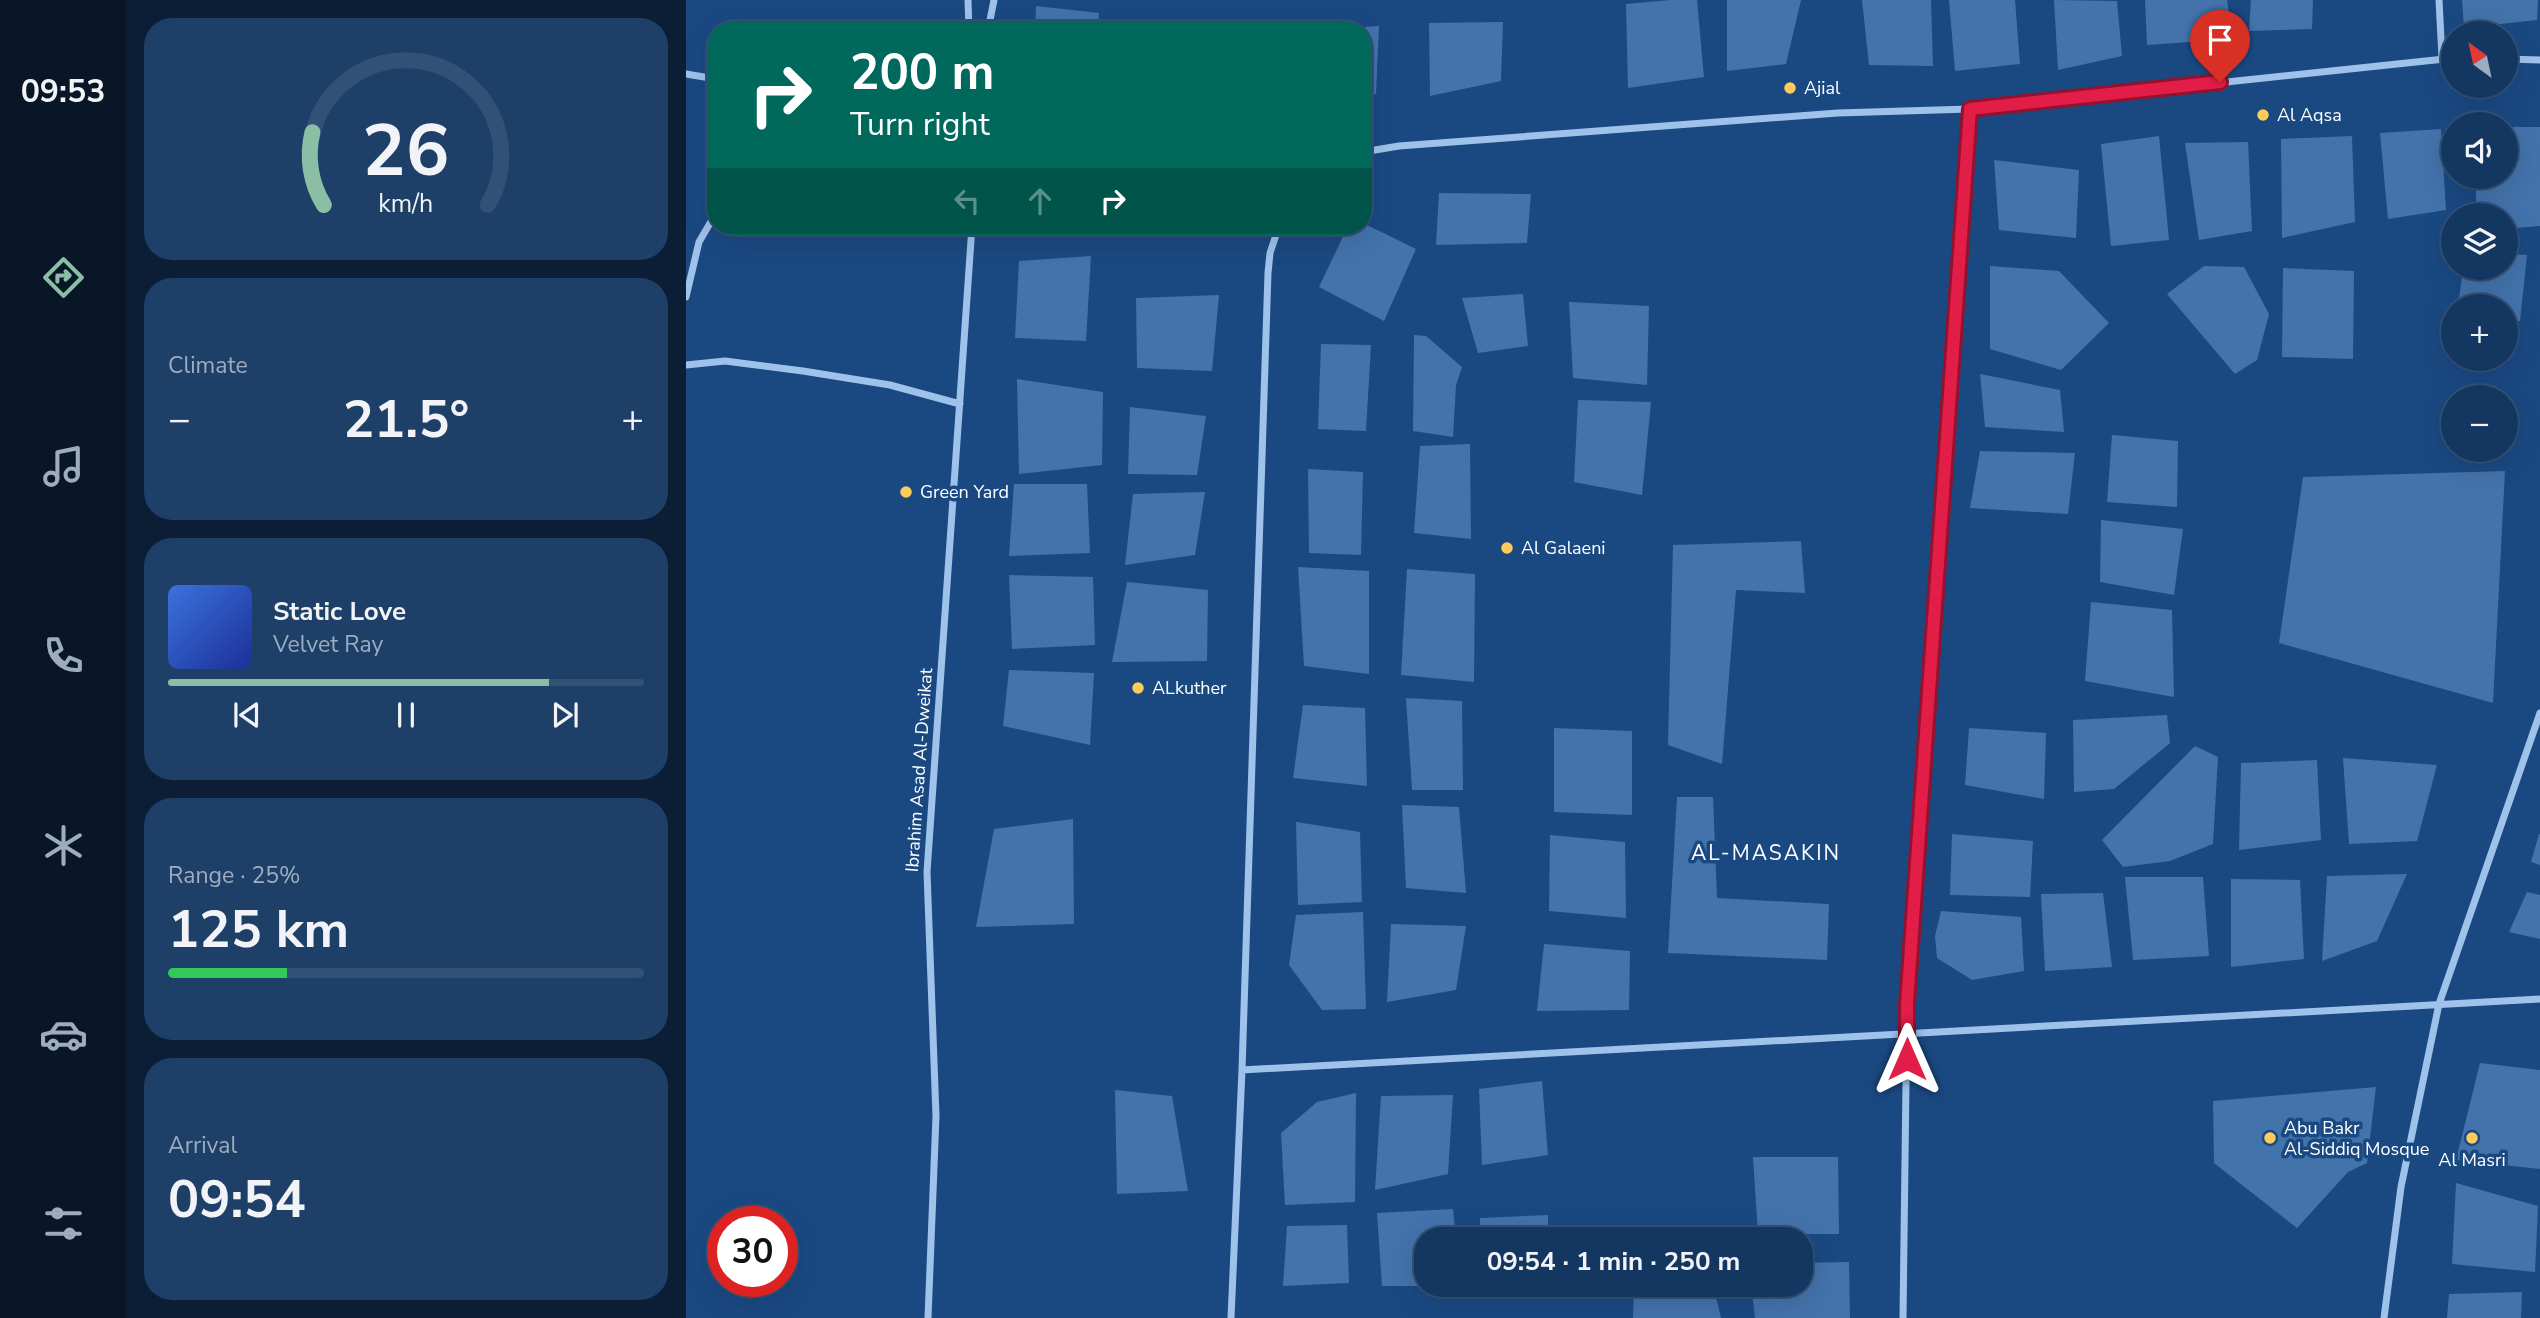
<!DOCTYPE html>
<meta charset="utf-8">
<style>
body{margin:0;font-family:"Nunito Sans",sans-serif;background:#1d3f68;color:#f1f3f6;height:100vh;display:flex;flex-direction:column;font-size:26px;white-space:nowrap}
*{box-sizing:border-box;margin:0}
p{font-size:23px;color:#9dacbe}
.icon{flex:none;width:38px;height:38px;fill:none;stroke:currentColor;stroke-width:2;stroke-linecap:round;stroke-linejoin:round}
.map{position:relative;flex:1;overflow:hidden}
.side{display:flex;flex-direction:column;gap:18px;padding:18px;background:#0b1e36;width:560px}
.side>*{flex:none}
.top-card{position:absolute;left:21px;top:21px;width:665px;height:214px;border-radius:28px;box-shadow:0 7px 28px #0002,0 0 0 2px #335177;background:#00695c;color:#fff;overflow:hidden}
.needle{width:46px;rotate:327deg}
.buttons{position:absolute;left:1755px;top:21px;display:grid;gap:14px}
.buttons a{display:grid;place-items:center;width:77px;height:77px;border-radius:50%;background:#143762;box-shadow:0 7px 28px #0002,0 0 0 2px #335177;font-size:35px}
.speed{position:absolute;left:21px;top:1206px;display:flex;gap:14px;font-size:35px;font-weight:700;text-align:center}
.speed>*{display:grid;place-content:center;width:91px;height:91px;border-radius:50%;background:#143762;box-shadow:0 7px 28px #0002,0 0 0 2px #335177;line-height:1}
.speed .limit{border:10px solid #d22;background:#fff;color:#111}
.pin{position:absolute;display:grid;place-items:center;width:60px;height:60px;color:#fff;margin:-72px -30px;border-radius:50% 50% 50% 0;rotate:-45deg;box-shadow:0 0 7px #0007}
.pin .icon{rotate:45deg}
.me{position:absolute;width:77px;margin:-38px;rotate:0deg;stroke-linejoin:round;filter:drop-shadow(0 0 5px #0008)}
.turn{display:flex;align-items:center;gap:24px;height:147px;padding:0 28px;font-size:32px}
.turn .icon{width:91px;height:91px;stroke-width:2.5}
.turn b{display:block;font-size:49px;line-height:60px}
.lanes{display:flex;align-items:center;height:66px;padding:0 28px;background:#0003;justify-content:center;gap:35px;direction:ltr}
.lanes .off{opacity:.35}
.big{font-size:52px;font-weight:700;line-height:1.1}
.side .tile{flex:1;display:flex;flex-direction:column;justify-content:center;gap:10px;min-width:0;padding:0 24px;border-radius:28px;background:#1d3f68}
.side .dial{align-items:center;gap:0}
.dial svg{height:182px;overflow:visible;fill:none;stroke:#335177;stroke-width:7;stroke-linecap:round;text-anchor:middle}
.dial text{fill:#f1f3f6;stroke:none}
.song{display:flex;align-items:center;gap:21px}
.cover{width:84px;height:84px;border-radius:10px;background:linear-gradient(135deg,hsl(220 70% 55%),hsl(230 70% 35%))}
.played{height:7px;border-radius:4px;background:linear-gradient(90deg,#8abfa5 80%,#335177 80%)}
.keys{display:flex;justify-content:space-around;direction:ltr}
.heat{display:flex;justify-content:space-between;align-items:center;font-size:38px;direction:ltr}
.charge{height:10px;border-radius:5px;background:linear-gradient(90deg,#34c759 25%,#335177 0)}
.trip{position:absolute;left:728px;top:1227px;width:399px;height:70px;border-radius:28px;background:#143762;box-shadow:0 7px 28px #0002,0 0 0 2px #335177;font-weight:700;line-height:70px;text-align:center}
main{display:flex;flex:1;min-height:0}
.tab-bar{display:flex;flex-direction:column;width:126px;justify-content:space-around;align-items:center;background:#081627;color:#9dacbe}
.tab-bar .icon{width:49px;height:49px}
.tab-bar .selected{color:#8abfa5}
.tab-bar b{font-size:32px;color:#f1f3f6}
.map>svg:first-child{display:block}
.building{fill:#4373ab}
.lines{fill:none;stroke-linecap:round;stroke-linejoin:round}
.minor{stroke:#9fc2eb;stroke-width:7}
.route-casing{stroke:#92132f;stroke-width:18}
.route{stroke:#e11d48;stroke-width:12}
.poi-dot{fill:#fdcb5b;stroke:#1a4982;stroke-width:2.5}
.labels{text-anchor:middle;stroke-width:7;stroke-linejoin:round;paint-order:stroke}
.poi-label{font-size:18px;fill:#fff;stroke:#1a4982;text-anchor:start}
.street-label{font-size:18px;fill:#fff;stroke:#1a4982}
.quarter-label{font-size:21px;letter-spacing:2px;fill:#fff;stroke:#1a4982}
</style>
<main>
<nav class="tab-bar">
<b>09:53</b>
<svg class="icon selected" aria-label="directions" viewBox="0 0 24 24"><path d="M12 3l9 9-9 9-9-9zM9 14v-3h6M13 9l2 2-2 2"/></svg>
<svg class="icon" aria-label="music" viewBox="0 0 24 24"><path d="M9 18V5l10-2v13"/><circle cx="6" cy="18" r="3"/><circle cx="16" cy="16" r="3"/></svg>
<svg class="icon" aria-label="phone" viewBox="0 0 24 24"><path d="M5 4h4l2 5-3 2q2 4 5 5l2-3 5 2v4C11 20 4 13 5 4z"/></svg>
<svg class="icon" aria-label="climate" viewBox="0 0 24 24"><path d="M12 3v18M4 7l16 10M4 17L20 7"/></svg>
<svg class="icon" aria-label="car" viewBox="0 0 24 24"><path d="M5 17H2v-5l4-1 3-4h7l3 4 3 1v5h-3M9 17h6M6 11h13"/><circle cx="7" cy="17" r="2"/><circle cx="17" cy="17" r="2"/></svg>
<svg class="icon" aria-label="filters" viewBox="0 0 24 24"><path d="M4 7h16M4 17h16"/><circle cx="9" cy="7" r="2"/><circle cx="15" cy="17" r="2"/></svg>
</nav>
<section class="side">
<div class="tile dial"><svg viewBox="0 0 100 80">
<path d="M14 69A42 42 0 1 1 86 69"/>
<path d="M14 69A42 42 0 0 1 9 37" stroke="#8abfa5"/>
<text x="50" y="56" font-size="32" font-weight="700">26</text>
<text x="50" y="72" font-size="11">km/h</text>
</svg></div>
<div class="tile"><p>Climate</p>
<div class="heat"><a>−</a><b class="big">21.5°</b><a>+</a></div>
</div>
<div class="tile">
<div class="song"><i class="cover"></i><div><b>Static Love</b><p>Velvet Ray</p></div></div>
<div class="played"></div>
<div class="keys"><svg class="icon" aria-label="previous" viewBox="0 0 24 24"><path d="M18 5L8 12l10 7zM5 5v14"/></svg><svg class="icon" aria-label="pause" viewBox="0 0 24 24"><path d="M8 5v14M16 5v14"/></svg><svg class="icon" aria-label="next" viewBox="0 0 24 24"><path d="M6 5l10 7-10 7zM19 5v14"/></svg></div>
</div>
<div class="tile"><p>Range · 25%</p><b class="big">125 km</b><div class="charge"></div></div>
<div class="tile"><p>Arrival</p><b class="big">09:54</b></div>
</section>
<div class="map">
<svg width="1854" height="1318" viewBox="0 0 1854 1318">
<rect width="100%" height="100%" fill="#1a4982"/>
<path class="building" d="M984,0H1011L1018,77L942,88L940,4Z
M1041,0H1115L1100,64L1041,71Z
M1176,0H1245L1247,66L1183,65Z
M1263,0H1329L1334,64L1269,71Z
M1368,0L1431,1L1436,56L1372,70Z
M1459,0H1541L1547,39L1461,45Z
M1565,0H1627L1626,29L1563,31Z
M1776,0H1852L1851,20L1778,28Z
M350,6L413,13L412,30H349Z
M817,22L815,81L744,96L743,23Z
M693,26L690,94L677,96V30H662V28Z
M1820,127H1854V226L1820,229V215H1791L1789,177H1820Z
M1755,129L1760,210L1702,219L1694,133Z
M1473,136L1483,240L1425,246L1415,144Z
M1666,136L1669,222L1596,238L1595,139Z
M1562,142L1566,231L1513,240L1499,143Z
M1308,160L1393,170L1390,238L1313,230Z
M753,193L845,194L841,243L750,245Z
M677,223L730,249L698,321L633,287L662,226H677Z
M1820,254L1841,255L1834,321H1820V306H1772L1777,269L1820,268Z
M405,256L400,341L329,338L333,261Z
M1304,266L1373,271L1423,323L1375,370L1304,349Z
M1518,266L1558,267L1583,314L1571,360L1549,374L1481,294Z
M1597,268L1668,271L1667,359L1596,357Z
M837,294L842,346L792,353L776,298Z
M533,295L526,371L451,368L450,298Z
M883,302L963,306L961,385L887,378Z
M728,335L740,336L776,367L770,385L767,437L727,431Z
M635,344L685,345L680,431L632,429Z
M1294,374L1374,390L1378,432L1299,427Z
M331,379L417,392L416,465L333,474Z
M892,400L965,402L956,495L888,482Z
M444,407L520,416L511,475L442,474Z
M1426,435L1492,441L1491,507L1421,502Z
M784,444L785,539L728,533L734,446Z
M1294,451L1389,453L1382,514L1284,508Z
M622,469L677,472L675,555L623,553Z
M1819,471L1807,703L1593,643L1617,477Z
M328,484H401L404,553L323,556Z
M519,492L509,555L439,565L447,494Z
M1415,520L1497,529L1488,595L1414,582Z
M1115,541L1119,593L1050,590L1036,764L982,745L987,545Z
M612,567L683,571V674L618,666Z
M721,569L789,574L788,682L715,675Z
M323,575L407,577L409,645L326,649Z
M441,582L522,590L521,661L426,662Z
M1405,602L1486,610L1488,697L1399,681Z
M323,670L408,673L404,745L317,726Z
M720,698L776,701L777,790H726Z
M617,705L679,708L681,786L607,778Z
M1481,715L1484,743L1428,789L1388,792L1387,720Z
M868,728L946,731V815L868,812Z
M1283,728L1360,733L1358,799L1279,785Z
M1509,746L1532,757L1527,844L1484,861L1437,867L1416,840Z
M1657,758L1751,765L1731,841L1663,844Z
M1631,760L1635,840L1553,850L1555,763Z
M991,797H1027L1031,898L1143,904L1141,960L982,953Z
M716,805L773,807L780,893L720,888Z
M387,819L388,924L290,927L308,829Z
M610,822L674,832L676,902L612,905Z
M1266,834L1347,841L1344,897L1264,895Z
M1853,834H1854V865L1845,862Z
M864,835L939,842L940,918L863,911Z
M1721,874L1691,941L1636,961L1641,876Z
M1439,877H1517L1523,956L1447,960Z
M1545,879L1614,880L1618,959L1545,967Z
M1841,892L1854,895V939L1823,932Z
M1417,893L1426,967L1359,971L1355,894Z
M1255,911L1335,917L1338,971L1286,980L1251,958L1249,936Z
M677,912L680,1009L636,1010L603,965L610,915Z
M705,924L780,926L770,990L701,1002Z
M858,944L944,951L943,1010L851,1011Z
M1794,1063L1854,1070V1169L1770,1160Z
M856,1081L862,1155L796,1165L793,1089Z
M1690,1087L1681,1163L1662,1172L1611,1228L1528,1163L1527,1101Z
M429,1090L486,1096L502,1191L431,1194Z
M670,1093L669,1202L599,1205L595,1133L631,1102Z
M767,1095L762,1174L689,1190L695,1096Z
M1067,1157H1152L1153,1234H1072Z
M1770,1183L1852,1206L1849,1272L1766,1264Z
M767,1209L770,1239H740V1286H696L691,1213Z
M862,1215V1239H794V1218Z
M661,1225L663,1283L597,1286L601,1226Z
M1163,1262L1164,1318H1069L1065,1284H1115V1263Z
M948,1284H1027L1035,1318H947Z
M1836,1292L1835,1318H1761L1763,1294Z"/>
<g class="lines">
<path class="minor" d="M282,0L283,30
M1753,0L1756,58
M302,30L308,0
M1820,59L1854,60
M0,74L30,79
M677,152L713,146L1152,113L1284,109L1768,58
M0,297L13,242L30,213
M0,365L39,361L117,371L204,385L274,404
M556,1070L1854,999
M242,1318L250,1116L241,872L286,226
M545,1318L556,1070L582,273L584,253L593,226
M1217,1318L1221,1004L1284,109
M1698,1318L1715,1187L1753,1004L1854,713"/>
</g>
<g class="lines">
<g class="route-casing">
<path id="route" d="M1221,1059V1004L1284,109L1534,82"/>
</g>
<use href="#route" class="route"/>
</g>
<g class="poi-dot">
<circle cx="1104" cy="88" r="7"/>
<circle cx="1577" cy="115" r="7"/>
<circle cx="220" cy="492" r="7"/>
<circle cx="821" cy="548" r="7"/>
<circle cx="452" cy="688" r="7"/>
<circle cx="1584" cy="1138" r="7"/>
<circle cx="1786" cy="1138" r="7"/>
</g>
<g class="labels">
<g class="poi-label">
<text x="1118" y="94">Ajial</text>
<text x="1591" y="121">Al Aqsa</text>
<text x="234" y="498">Green Yard</text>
<text x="835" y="554">Al Galaeni</text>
<text x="466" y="694">ALkuther</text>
<text x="1598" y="1134">Abu Bakr<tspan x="1598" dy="21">Al-Siddiq Mosque</tspan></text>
<text x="1786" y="1166" text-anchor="middle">Al Masri</text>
</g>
<g class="street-label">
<text transform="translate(233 770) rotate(-86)" y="6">Ibrahim Asad Al-Dweikat</text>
</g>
<g class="quarter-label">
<text x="1080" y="860">AL-MASAKIN</text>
</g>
</g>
</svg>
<div class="buttons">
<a><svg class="needle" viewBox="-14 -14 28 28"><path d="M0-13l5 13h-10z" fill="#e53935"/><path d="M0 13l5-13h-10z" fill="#9dacbe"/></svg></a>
<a><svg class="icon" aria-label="sound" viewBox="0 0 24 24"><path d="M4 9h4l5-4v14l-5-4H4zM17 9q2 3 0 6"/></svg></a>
<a><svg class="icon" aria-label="layers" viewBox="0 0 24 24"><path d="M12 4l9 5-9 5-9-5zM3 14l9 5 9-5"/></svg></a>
<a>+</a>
<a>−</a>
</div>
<div class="speed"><div class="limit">30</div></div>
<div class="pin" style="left:1534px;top:82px;background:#d93025"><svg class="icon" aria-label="arrive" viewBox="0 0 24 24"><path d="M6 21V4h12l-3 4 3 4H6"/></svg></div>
<svg class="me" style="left:1221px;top:1059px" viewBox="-20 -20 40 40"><path d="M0-17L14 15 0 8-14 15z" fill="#e11d48" stroke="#fff" stroke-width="4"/></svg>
<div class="trip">09:54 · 1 min · 250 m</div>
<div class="top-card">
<div class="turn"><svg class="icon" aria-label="right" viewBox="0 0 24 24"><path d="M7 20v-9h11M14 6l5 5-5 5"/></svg><div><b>200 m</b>Turn right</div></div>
<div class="lanes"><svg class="icon off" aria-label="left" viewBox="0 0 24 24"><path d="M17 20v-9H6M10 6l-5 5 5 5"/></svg><svg class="icon off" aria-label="ahead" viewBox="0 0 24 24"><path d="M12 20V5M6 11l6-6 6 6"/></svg><svg class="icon" aria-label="right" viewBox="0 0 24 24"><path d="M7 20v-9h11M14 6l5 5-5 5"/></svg></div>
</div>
</div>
</main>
